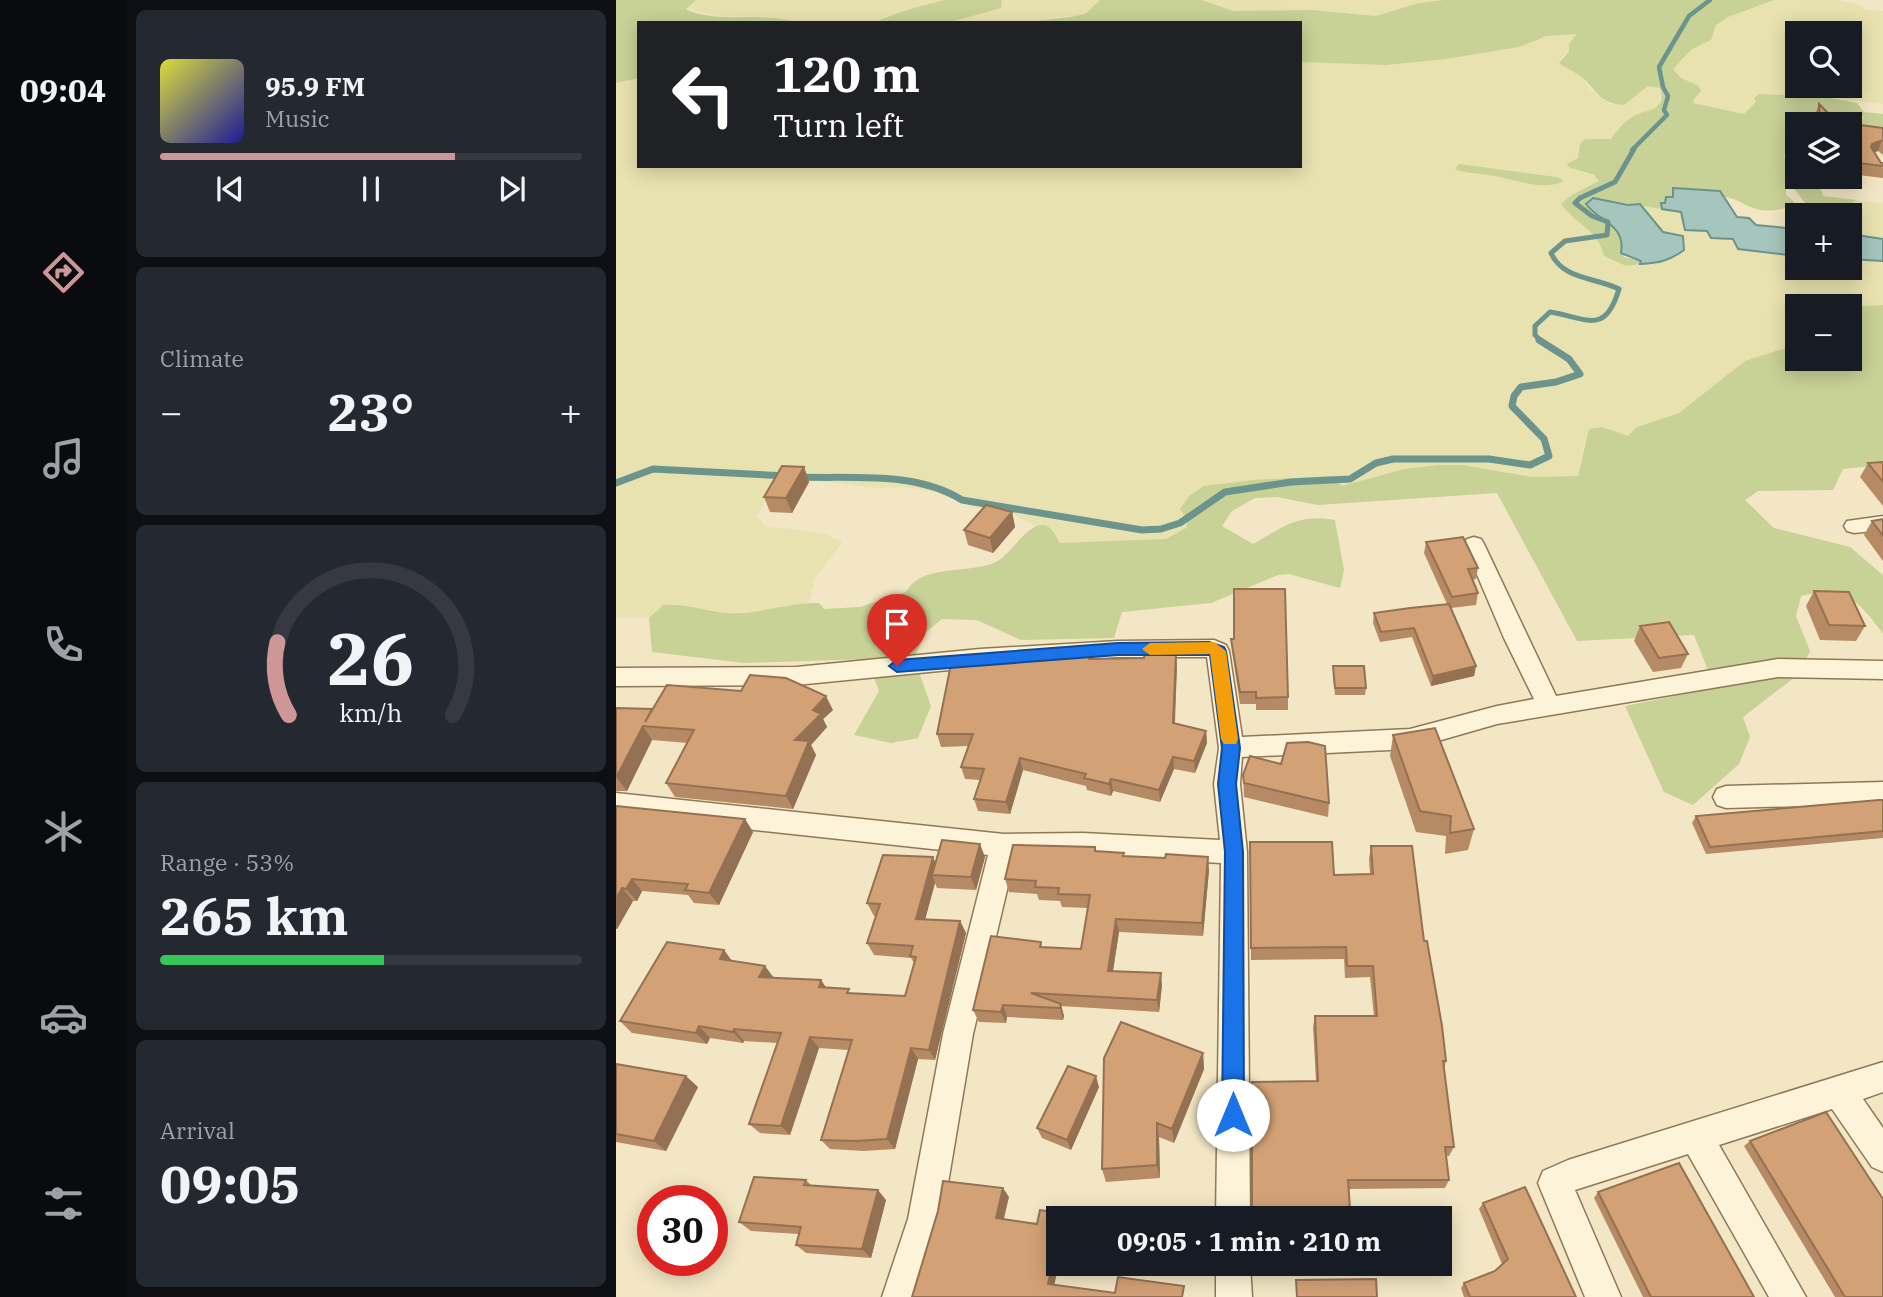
<!DOCTYPE html>
<meta charset="utf-8">
<style>
body{margin:0;font-family:"IBM Plex Serif",serif;background:#242831;color:#f1f3f6;height:100vh;display:flex;flex-direction:column;font-size:26px;white-space:nowrap}
*{box-sizing:border-box;margin:0}
p{font-size:23px;color:#9ea1a6}
.icon{flex:none;width:38px;height:38px;fill:none;stroke:currentColor;stroke-width:2;stroke-linecap:round;stroke-linejoin:round}
.map{position:relative;flex:1;overflow:hidden}
.drawer{display:flex;flex-direction:column;gap:10px;padding:10px;background:#0d0f14;width:490px}
.drawer>*{flex:none}
.top-card{position:absolute;left:21px;top:21px;width:665px;height:147px;border-radius:0px;box-shadow:0 4px 18px #0003;background:#202124;color:#fff;overflow:hidden}
.fabs{position:absolute;left:1169px;top:21px;display:grid;gap:14px}
.fabs a{display:grid;place-items:center;width:77px;height:77px;border-radius:0px;background:#171b24;box-shadow:0 4px 18px #0003;font-size:35px}
.speed{position:absolute;left:21px;top:1185px;display:flex;gap:14px;font-size:35px;font-weight:700;text-align:center}
.speed>*{display:grid;place-content:center;width:91px;height:91px;border-radius:50%;background:#171b24;box-shadow:0 4px 18px #0003;line-height:1}
.speed .limit{border:10px solid #d22;background:#fff;color:#111}
.pin{position:absolute;display:grid;place-items:center;width:60px;height:60px;color:#fff;margin:-72px -30px;border-radius:50% 50% 50% 0;rotate:-45deg;box-shadow:0 0 7px #0007}
.pin .icon{rotate:45deg}
.me{position:absolute;width:77px;margin:-38px;rotate:0deg;stroke-linejoin:round;filter:drop-shadow(0 0 5px #0008)}
.turn{display:flex;align-items:center;gap:24px;height:147px;padding:0 21px;font-size:32px}
.turn .icon{width:91px;height:91px;stroke-width:2.5}
.turn b{display:block;font-size:49px;line-height:60px}
.big{font-size:52px;font-weight:700;line-height:1.1}
.drawer .widget{flex:1;display:flex;flex-direction:column;justify-content:center;gap:10px;min-width:0;padding:0 24px;border-radius:10px;background:#242831}
.drawer .dial{align-items:center;gap:0}
.dial svg{height:182px;overflow:visible;fill:none;stroke:#363941;stroke-width:7;stroke-linecap:round;text-anchor:middle}
.dial text{fill:#f1f3f6;stroke:none}
.song{display:flex;align-items:center;gap:21px}
.cover{width:84px;height:84px;border-radius:10px;background:linear-gradient(135deg,hsl(60 70% 55%),hsl(240 70% 35%))}
.played{height:7px;border-radius:4px;background:linear-gradient(90deg,#ce9797 70%,#363941 70%)}
.keys{display:flex;justify-content:space-around;direction:ltr}
.heat{display:flex;justify-content:space-between;align-items:center;font-size:38px;direction:ltr}
.charge{height:10px;border-radius:5px;background:linear-gradient(90deg,#34c759 53%,#363941 0)}
.trip{position:absolute;left:430px;top:1206px;width:406px;height:70px;border-radius:0px;background:#171b24;box-shadow:0 4px 18px #0003;font-weight:700;line-height:70px;text-align:center}
main{display:flex;flex:1;min-height:0}
.tabs{display:flex;flex-direction:column;width:126px;justify-content:space-around;align-items:center;background:#090b0e;color:#9ea1a6}
.tabs .icon{width:49px;height:49px}
.tabs .current{color:#ce9797}
.tabs b{font-size:32px;color:#f1f3f6}
.map>svg:first-child{display:block}
.farmland{fill:#e8e2b0;fill-rule:evenodd}
.green{fill:#c8d196}
.water{fill:#a6c5bd;stroke:#6b948c;stroke-width:2}
.lines{fill:none;stroke-linecap:round;stroke-linejoin:round}
.stream-far2{stroke:#6b948c;stroke-width:4.5}
.stream-far1{stroke:#6b948c;stroke-width:5}
.stream{stroke:#6b948c;stroke-width:7}
.minor-casing{stroke:#8f7858;stroke-width:3}
.minor{fill:#fcf3d8;fill-rule:evenodd}
.wall{fill:#b58a65}
.shaded-wall{fill:#947153}
.building{fill:#d3a176;stroke:#947153;stroke-width:2}
.route{fill:#1a73e8;stroke:#114b97;stroke-width:2}
.slow{fill:#f59e0b}
</style>
<main>
<nav class="tabs">
<b>09:04</b>
<svg class="icon current" aria-label="directions" viewBox="0 0 24 24"><path d="M12 3l9 9-9 9-9-9zM9 14v-3h6M13 9l2 2-2 2"/></svg>
<svg class="icon" aria-label="music" viewBox="0 0 24 24"><path d="M9 18V5l10-2v13"/><circle cx="6" cy="18" r="3"/><circle cx="16" cy="16" r="3"/></svg>
<svg class="icon" aria-label="phone" viewBox="0 0 24 24"><path d="M5 4h4l2 5-3 2q2 4 5 5l2-3 5 2v4C11 20 4 13 5 4z"/></svg>
<svg class="icon" aria-label="climate" viewBox="0 0 24 24"><path d="M12 3v18M4 7l16 10M4 17L20 7"/></svg>
<svg class="icon" aria-label="car" viewBox="0 0 24 24"><path d="M5 17H2v-5l4-1 3-4h7l3 4 3 1v5h-3M9 17h6M6 11h13"/><circle cx="7" cy="17" r="2"/><circle cx="17" cy="17" r="2"/></svg>
<svg class="icon" aria-label="filters" viewBox="0 0 24 24"><path d="M4 7h16M4 17h16"/><circle cx="9" cy="7" r="2"/><circle cx="15" cy="17" r="2"/></svg>
</nav>
<section class="drawer">
<div class="widget">
<div class="song"><i class="cover"></i><div><b>95.9 FM</b><p>Music</p></div></div>
<div class="played"></div>
<div class="keys"><svg class="icon" aria-label="previous" viewBox="0 0 24 24"><path d="M18 5L8 12l10 7zM5 5v14"/></svg><svg class="icon" aria-label="pause" viewBox="0 0 24 24"><path d="M8 5v14M16 5v14"/></svg><svg class="icon" aria-label="next" viewBox="0 0 24 24"><path d="M6 5l10 7-10 7zM19 5v14"/></svg></div>
</div>
<div class="widget"><p>Climate</p>
<div class="heat"><a>−</a><b class="big">23°</b><a>+</a></div>
</div>
<div class="widget dial"><svg viewBox="0 0 100 80">
<path d="M14 69A42 42 0 1 1 86 69"/>
<path d="M14 69A42 42 0 0 1 9 37" stroke="#ce9797"/>
<text x="50" y="56" font-size="32" font-weight="700">26</text>
<text x="50" y="72" font-size="11">km/h</text>
</svg></div>
<div class="widget"><p>Range · 53%</p><b class="big">265 km</b><div class="charge"></div></div>
<div class="widget"><p>Arrival</p><b class="big">09:05</b></div>
</section>
<div class="map">
<svg width="1267" height="1297" viewBox="0 0 1267 1297">
<rect width="100%" height="100%" fill="#f2e6c4"/>
<path class="farmland" d="M80,0H329L291,13L270,16L260,23H181L153,17L100,15L70,8Z
M386,0H484L474,10L459,16L436,17L412,23H331L384,8Z
M586,0H828L804,3L760,16L696,10L617,11Z
M1158,0H1223L1245,5L1250,10L1267,11V104L1209,97L1156,95L1140,102L1128,114L1077,103L1080,95L1085,91L1083,87L1065,78L1057,69L1066,57L1072,50L1095,40L1100,25L1112,17ZM1181,33H1234V86H1181Z
M951,33L962,34L953,52L944,59L948,67L965,76L975,90L993,104L1008,105L1027,87L1032,86L1044,88L1045,93L1042,106L1034,112L1016,117L1001,129L996,139L964,144L962,158L952,167L982,178L983,181L979,184L956,195L952,214L972,228L986,245L991,258L1010,266L1050,262L1067,236L1047,232L1024,204L1065,212L1091,231L1095,238L1117,239L1160,253L1181,256V268H1234V259L1267,261V305L1244,306L1234,311V306H1181V344L1155,352L1091,391L1063,413L1021,427L1012,437L986,427L968,444L962,476L916,477L847,465H822L788,469L726,486L638,480L572,521L570,528L550,539L453,544L444,543L437,530L431,526H420L394,513L357,507L318,492L288,487L263,488L202,481L161,480L141,516L149,526L209,534L226,542L199,578L193,602L156,611L111,613L60,604L46,605L33,618H0V83L23,78V166H684V62L770,65L830,59L903,47L931,36Z
M1240,200L1267,203V239L1235,234L1233,207Z"/>
<path class="green" d="M0,0H80L70,9C99,25 148,10 181,23H23V78L0,83Z
M329,0H386L385,8L331,23H260C266,16 316,3 329,0Z
M484,0H586L617,11L696,10L760,16L803,3L828,0H1158L1112,17L1100,25L1095,40C1069,51 1075,51 1057,69L1065,78L1083,86L1085,91L1078,99L1077,103L1128,114L1140,102L1138,98L1143,94L1209,97L1241,103L1248,112L1267,114V128L1239,126L1248,117L1227,112L1207,122L1181,124V151L1168,155L1175,181L1203,186L1207,196L1240,200L1233,207L1234,216V218V215H1198L1177,187L1170,188V194L1178,202L1175,207C1161,210 1148,213 1135,207C1124,203 1120,198 1108,197L1103,191L1057,197L1049,203H1045L1046,209L977,198L970,204C975,212 980,213 988,218C1003,226 1005,241 1008,257L1025,261L1024,264L1010,266L988,256C983,230 959,224 945,204L956,195L983,181L978,175L952,167L951,164L962,158L964,144L969,139H995C1001,130 1007,123 1016,117C1029,109 1051,113 1044,88L1032,86L1008,105C983,103 983,93 967,78C960,72 950,69 943,63L953,52V44L961,34L931,36L903,47L830,59L770,65L684,62V23H412C430,17 456,20 471,12C475,9 479,4 484,0Z
M843,164L940,177L946,179V182C926,190 904,181 884,177C871,174 857,174 844,171L839,169Z
M1267,305V465L1227,469L1217,490L1142,491L1129,500L1158,528L1234,547L1267,575V634C1244,601 1227,584 1185,596L1180,616L1194,651L1183,674L1127,717L1134,737L1123,764L1077,805L1048,792L1009,706L1099,688L1078,635L961,641L881,493L702,505L661,497L639,498L616,511L606,526L637,544C667,527 683,513 719,520L728,570L724,588L673,574L662,575L595,603L506,612L498,638L405,640L361,620L326,619L310,632L298,658L315,706L302,738L275,743L238,735L263,691L251,659L128,663L36,652L33,618L47,605C70,603 89,611 111,613C143,615 173,602 203,603L208,609L244,607L290,592C304,565 349,573 375,564C394,558 403,533 421,526C434,521 439,534 444,543L550,539L570,528L572,521L564,509L573,496L588,486L638,480L715,476L726,486L788,469L822,465H847L916,477L962,476L973,429L986,427L1012,436L1021,427L1063,413L1129,361L1181,344V359H1234V311L1244,306Z"/>
<path class="water" d="M1057,188L1104,191L1121,217L1133,218L1140,225L1181,229V256L1122,249L1117,239L1095,238L1091,231L1069,230L1065,212L1046,209L1045,203H1049L1050,197H1057Z
M977,198L1012,205L1024,204L1047,232L1067,236L1068,250C1053,261 1043,263 1024,264L1025,261L1005,253C1010,224 983,222 970,204Z
M1234,234L1267,239V261L1234,259Z"/>
<g class="lines">
<path class="stream-far2" d="M1016,150L1051,115L1048,110L1052,96L1047,87L1043,67L1073,16L1094,0"/>
<path class="stream-far1" d="M925,341L919,335V326L934,312C971,318 989,336 1003,289C979,277 947,280 935,253L949,241L991,235L992,222L976,216L959,203L964,198L999,182L1018,149"/>
<path class="stream" d="M184,477C237,479 299,471 346,500L526,530L545,529L564,523L609,492L675,482L734,479L760,463L777,459H873L914,465L933,456L928,439L896,406L898,396L905,387L940,382L964,374L953,359L923,340
M0,483L37,469L171,476"/>
<g class="minor-casing">
<path id="minor" d="M1267,516V530L1238,533L1231,531L1228,526L1231,521Z
M858,537L865,539L868,544L940,696L1162,659L1267,661V679L1162,677L881,724L794,749L626,757L624,784L631,852L634,1218H600L605,863L467,855L399,856L357,1034L326,1219L302,1297H266L292,1219L327,1034L372,855L0,815V793L388,834L467,833L604,840L598,784L603,748L591,657H502L364,667L180,685L0,686V668L180,667L364,649L502,641L598,640L610,645L613,651L626,737L794,729L881,706L918,699L888,638L848,544L851,539Z
M1267,782V804L1110,808L1101,805L1097,797L1101,789L1110,786Z
M1267,1062V1092L1247,1099L1267,1128V1172L1256,1167L1216,1109L1103,1145L1190,1297H1153L1072,1154L959,1190L1005,1297H969L922,1183L927,1171L952,1160Z
M600,1264H634L636,1297H600Z"/>
</g>
<use href="#minor" class="minor"/>
</g>
<path class="wall" d="M1203,104L1221,122L1267,128V155L1262,151L1258,152L1265,163H1267V178L1234,174V124H1199V114Z
M1267,462V506L1244,477L1252,463Z
M188,467L193,482L176,513L154,512L148,497Z
M396,512L399,527L377,553L352,545L348,530Z
M1267,519V561L1248,535L1256,521Z
M810,542L862,568L860,579L856,580L862,593L860,605L835,608L860,666L858,676L815,686L796,637L764,642L757,623L758,613L831,604L808,553Z
M1198,591L1249,626L1240,641L1204,640L1190,606Z
M1024,626L1072,654L1065,668L1037,672L1018,641Z
M615,639L672,697V710H640V704H624L616,651Z
M476,659L561,665L559,724L590,731L591,743L579,773L558,769L544,802L497,791L495,796L471,790L470,786L407,770L394,814L362,811L358,799L365,780L349,779L345,767L352,746L325,747L321,734Z
M717,666L750,688L749,695H719L717,673Z
M0,708L36,710H217L207,719L211,727L195,745L200,755L177,809L59,797L50,783L72,743L36,740L11,791H0Z
M777,735L858,829L852,850L829,854L830,836L800,832L774,756Z
M627,775L713,803L712,817L628,797Z
M1267,800V838L1090,854L1076,823L1080,816Z
M0,806L129,819L137,832L103,905L78,903L72,895L26,891L21,901H17L1,929H0Z
M634,842L718,875L754,874L753,859L755,846L808,941L830,1061L828,1069L838,1147L833,1156H830L833,1180L829,1188L733,1189L734,1209L732,1217L636,1218V1082L700,1081L697,1027L699,1016H758L754,977L729,978L728,959L635,960Z
M480,851L593,870L587,936L503,932L497,971L546,985L543,1012L445,1006L448,1016L447,1020L391,1017L390,1023L363,1022L357,1010L425,942L426,947L465,949L472,908L446,907L444,901L423,900L421,894L393,892L389,879Z
M317,857L319,863L369,857L360,890L321,888L319,883L309,919L344,921L350,933L319,1060L302,1059L279,1149L248,1151L214,1149L205,1140L233,1050L203,1048L174,1135L144,1133L133,1124L162,1043L128,1041L127,1043L94,1038L91,1044L16,1033L4,1021L108,950L116,961L158,978L205,980L210,988L235,993L289,996L298,963L295,958L258,955L251,943L260,916H258L251,903Z
M587,1053L588,1069L558,1143L543,1137L544,1178L490,1182L486,1169Z
M0,1064L82,1087L50,1151L0,1142Z
M483,1087L455,1150L426,1138L421,1128Z
M1134,1141L1267,1297H1219L1128,1146Z
M190,1180L196,1186L270,1200L255,1258L190,1253L180,1245L183,1234L135,1231L123,1222Z
M982,1192L1138,1297H1027L978,1198Z
M867,1203L960,1297H848L845,1288L848,1283L879,1271L886,1264L863,1209Z"/>
<path class="shaded-wall" d="M1266,140L1262,151L1252,155L1256,144Z
M188,467L193,482L176,513L170,498Z
M396,512L399,527L377,553L374,538Z
M560,652L561,665L558,735L557,723Z
M860,666L858,676L815,686L817,676Z
M210,696L217,710L207,719L211,727L195,745L200,755L177,809L170,796L179,740L197,710Z
M27,726L36,740L11,791L1,778Z
M590,731L591,743L579,773L578,761Z
M557,757L558,769L544,802L543,790Z
M404,758L407,770L394,814L390,802Z
M495,779L497,791L495,796L493,784Z
M129,819L137,832L103,905L93,893Z
M364,844L369,857L360,890L355,877Z
M317,857L322,870L316,875L319,883L306,931L300,919Z
M592,857L593,870L587,936L586,923Z
M16,879L26,891L21,901L10,889Z
M6,888L17,901L1,929L0,928V899Z
M500,919L503,932L495,983L492,971Z
M344,921L350,933L319,1060L313,1050Z
M108,950L117,963L104,959Z
M149,966L158,978L143,977Z
M545,973L546,985L543,1012L541,1000Z
M205,980L213,992L203,987Z
M445,1004L448,1016L447,1020L444,1008Z
M387,1005L391,1017L390,1023L385,1012Z
M83,1026L94,1038L91,1044L80,1033Z
M118,1029L128,1041L127,1043L117,1032Z
M194,1037L203,1048L174,1135L165,1126Z
M295,1048L302,1059L279,1149L271,1139Z
M587,1053L588,1069L558,1143L556,1129Z
M70,1076L82,1087L50,1151L38,1141Z
M480,1076L483,1087L455,1150L451,1140Z
M541,1123L543,1137L544,1178L541,1165Z
M387,1188L393,1197L386,1227L380,1218Z
M262,1190L270,1200L255,1258L246,1249Z
M443,1233V1262L437,1292L432,1284Z"/>
<path class="building" d="M1203,104L1221,122L1267,128V140L1256,144L1255,147L1265,163H1267V166L1234,162V124H1204Z
M1267,462V482L1252,463Z
M166,466L188,467L170,498L148,497Z
M370,505L396,512L374,538L348,530Z
M1267,519V536L1256,521Z
M847,537L862,568L852,569L862,593L836,597L810,542Z
M618,589H669L672,697L640,698V692H624L615,639H618Z
M1198,591L1233,592L1249,626L1213,625Z
M833,604L860,666L817,676L798,628L765,632L758,613L794,608Z
M1053,622L1072,654L1043,658L1024,626Z
M474,649L473,659L528,658L529,652H560L557,723L590,731L578,761L557,757L543,790L495,779L493,784L468,778L470,774L404,758L390,802L358,799L368,769L345,767L357,734H321L336,659L404,658L405,654Z
M717,666H748L750,688H719Z
M134,675L170,678L210,696L197,710L205,714L179,740L193,741L170,796L50,783L78,730L27,726L0,778V708L36,709L29,722L51,685L125,691Z
M819,728L858,829L834,833L835,816L804,811L777,735Z
M692,742L709,746L713,803L628,783L627,775L634,756L665,764L671,743Z
M1263,800H1267V831L1094,847L1080,816Z
M0,806L129,819L93,893L69,890L72,884L16,879L10,889L6,888L0,899Z
M326,840L364,844L355,877L316,875Z
M634,842H716L718,875L757,874L755,846H796L808,941H811L826,1026L830,1061H827L838,1147H829L833,1180H732L734,1209L636,1210V1082L702,1081L699,1016H761L757,966H731L730,947L635,948Z
M397,845L479,847V851L508,853L507,856L549,858L550,854L592,857L586,923L500,919L492,971L545,973L541,1000L415,993L445,1004L444,1008L387,1005L385,1012L357,1010L375,936L425,942L424,947L465,949L474,895L442,894L443,888L419,887L420,881L389,879Z
M267,855L317,857L300,919L344,921L313,1050L295,1048L271,1139L240,1141L205,1140L236,1040L194,1037L165,1126L133,1124L165,1033L118,1029L117,1032L83,1026L80,1033L4,1021L51,942L108,950L104,959L149,966L143,977L205,980L203,987L233,989L231,993L289,996L300,957L294,956L297,946L251,943L264,904L251,903Z
M505,1022L587,1053L556,1129L541,1123V1165L486,1169L488,1058Z
M0,1064L70,1076L38,1141L0,1134Z
M452,1066L480,1076L451,1140L421,1128Z
M1210,1112L1267,1199V1297H1229L1134,1141Z
M1063,1163L1138,1297H1035L982,1192Z
M138,1177L190,1180L188,1185L262,1190L246,1249L180,1245L185,1227L123,1222Z
M327,1181L387,1188L380,1218L421,1224L424,1210L447,1213L446,1218H443V1233L432,1284L499,1293L502,1277L568,1286L566,1297H296L322,1211Z
M909,1187L960,1297H854L848,1283L879,1271L892,1259L867,1203Z
M760,1279L761,1297H681L680,1280Z"/>
<path class="route" d="M593,642L608,647L610,651L624,748L620,784L627,852L628,1115L625,1122L617,1126L609,1122L606,1115L609,852L602,784L606,748L594,655H502L281,672L273,666L281,660L502,643Z"/>
<path class="slow" d="M598,642L610,651L622,739L620,744H608L605,739L594,654L534,655L526,649L534,643Z"/>
</svg>
<div class="fabs">
<a><svg class="icon" aria-label="search" viewBox="0 0 24 24"><circle cx="10" cy="10" r="6"/><path d="M15 15l6 6"/></svg></a>
<a><svg class="icon" aria-label="layers" viewBox="0 0 24 24"><path d="M12 4l9 5-9 5-9-5zM3 14l9 5 9-5"/></svg></a>
<a>+</a>
<a>−</a>
</div>
<div class="speed"><div class="limit">30</div></div>
<div class="pin" style="left:281px;top:666px;background:#d93025"><svg class="icon" aria-label="arrive" viewBox="0 0 24 24"><path d="M6 21V4h12l-3 4 3 4H6"/></svg></div>
<svg class="me" style="left:617px;top:1115px" viewBox="-20 -20 40 40"><circle r="19" fill="#fff"/><path d="M0-13L10 11 0 6-10 11z" fill="#1a73e8"/></svg>
<div class="trip">09:05 · 1 min · 210 m</div>
<div class="top-card">
<div class="turn"><svg class="icon" aria-label="left" viewBox="0 0 24 24"><path d="M17 20v-9H6M10 6l-5 5 5 5"/></svg><div><b>120 m</b>Turn left</div></div>
</div>
</div>
</main>
